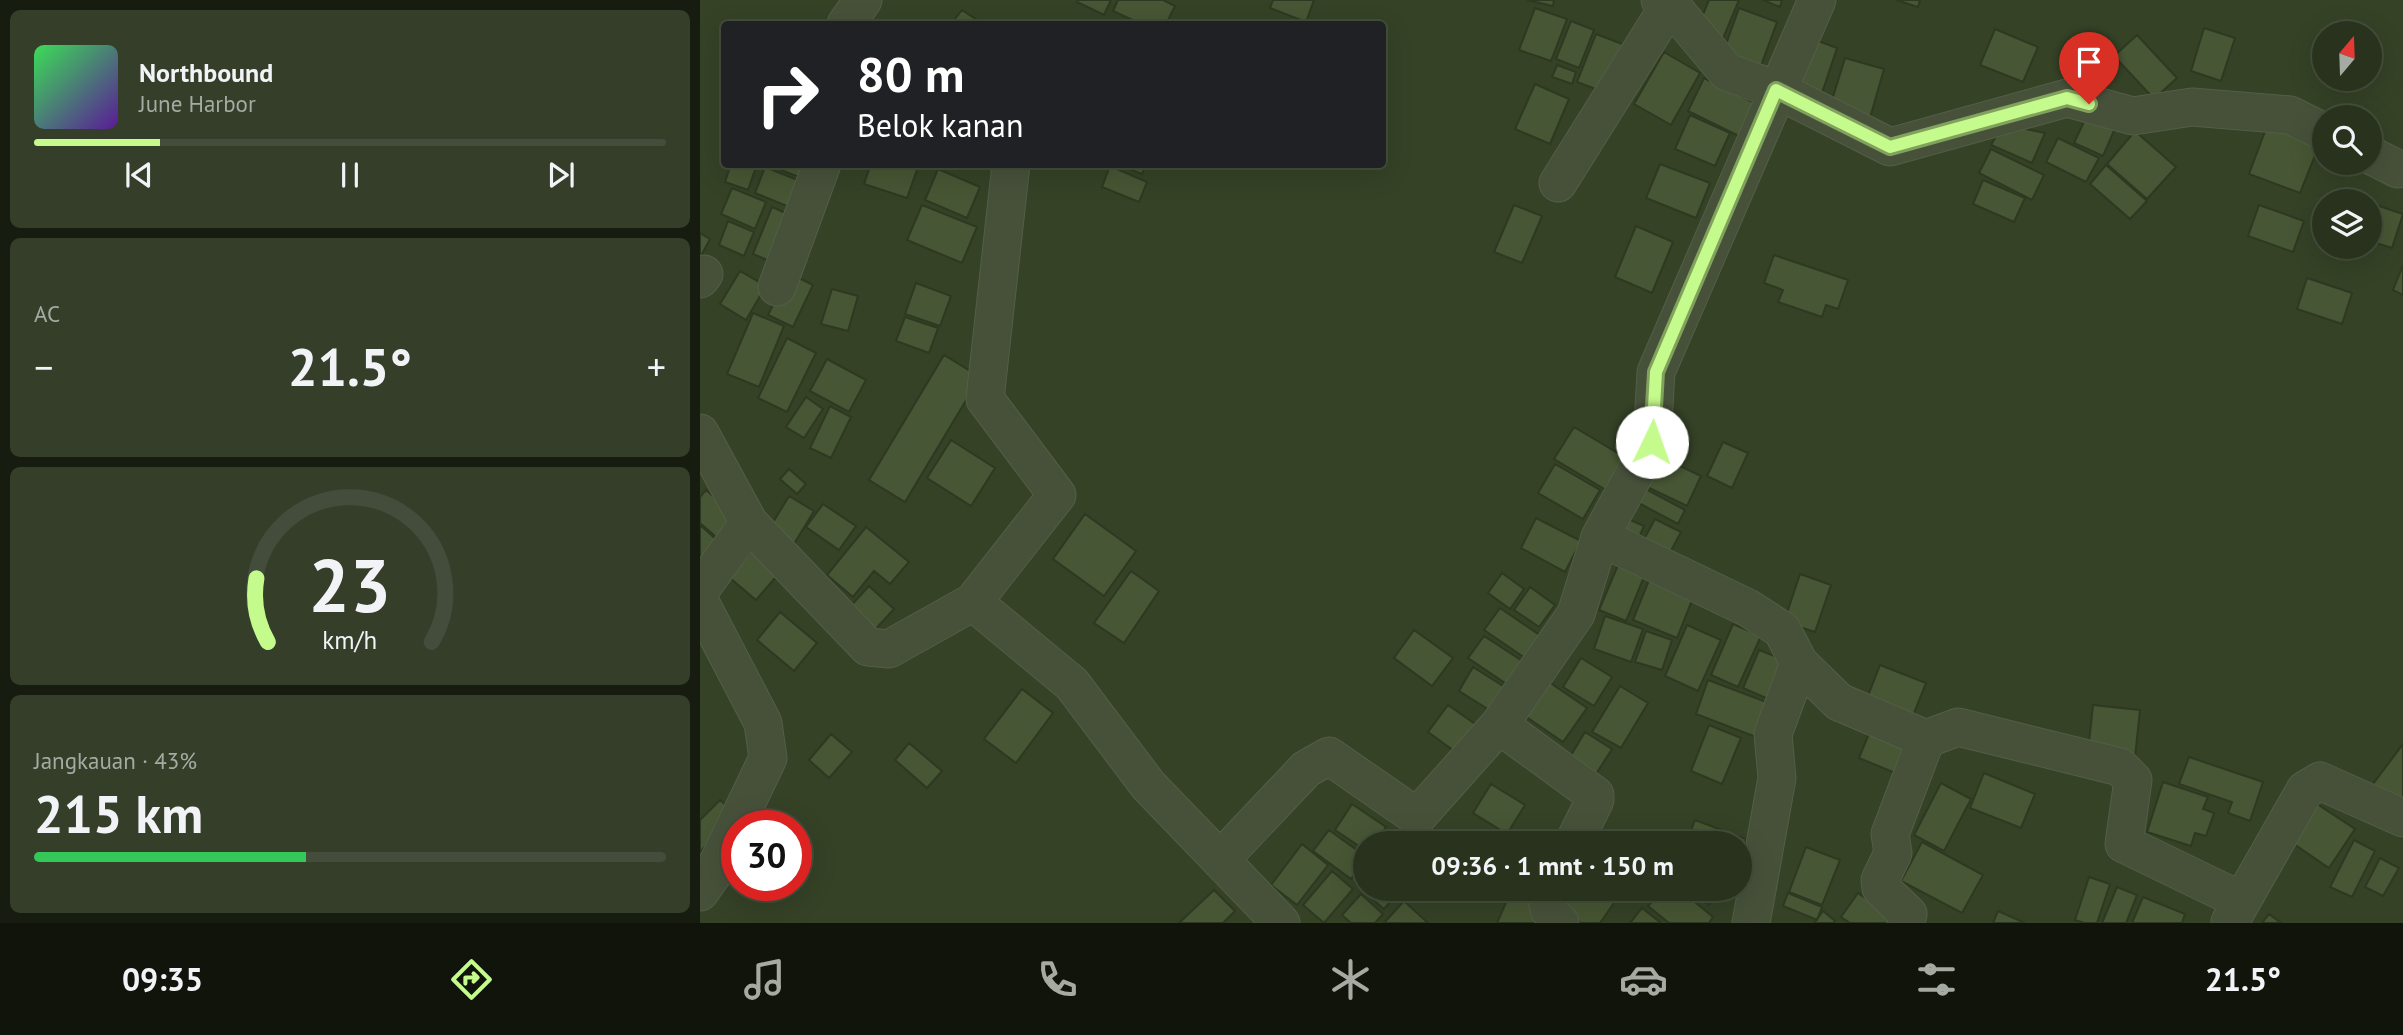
<!DOCTYPE html>
<html lang="id">
<meta charset="utf-8">
<style>
body{margin:0;font-family:"PT Sans",sans-serif;background:#343e29;color:#f1f3f6;height:100vh;display:flex;flex-direction:column;font-size:26px;white-space:nowrap}
*{box-sizing:border-box;margin:0}
p{font-size:23px;color:#a5aaa3}
.icon{flex:none;width:38px;height:38px;fill:none;stroke:currentColor;stroke-width:2;stroke-linecap:round;stroke-linejoin:round}
.map{position:relative;flex:1;overflow:hidden}
.side{display:flex;flex-direction:column;gap:10px;padding:10px;background:#161c0f;width:700px}
.side>*{flex:none}
.banner{position:absolute;left:21px;top:21px;width:665px;height:147px;border-radius:7px;box-shadow:0 7px 28px #0002,0 0 0 2px #444d3b;background:#202124;color:#fff;overflow:hidden}
.needle{width:46px;rotate:19deg}
.tools{position:absolute;left:1612px;top:21px;display:grid;gap:14px}
.tools a{display:grid;place-items:center;width:70px;height:70px;border-radius:50%;background:#28321c;box-shadow:0 7px 28px #0002,0 0 0 2px #444d3b;font-size:35px}
.speed{position:absolute;left:21px;top:810px;display:flex;gap:14px;font-size:35px;font-weight:700;text-align:center}
.speed>*{display:grid;place-content:center;width:91px;height:91px;border-radius:50%;background:#28321c;box-shadow:0 7px 28px #0002,0 0 0 2px #444d3b;line-height:1}
.speed .limit{border:10px solid #d22;background:#fff;color:#111}
.pin{position:absolute;display:grid;place-items:center;width:60px;height:60px;color:#fff;margin:-72px -30px;border-radius:50% 50% 50% 0;rotate:-45deg;box-shadow:0 0 7px #0007}
.pin .icon{rotate:45deg}
.me{position:absolute;width:77px;margin:-38px;rotate:3deg;stroke-linejoin:round;filter:drop-shadow(0 0 5px #0008)}
.turn{display:flex;align-items:center;gap:24px;height:147px;padding:0 21px;font-size:32px}
.turn .icon{width:91px;height:91px;stroke-width:2.5}
.turn b{display:block;font-size:49px;line-height:60px}
.big{font-size:52px;font-weight:800;line-height:1.1}
.side .tile{flex:1;display:flex;flex-direction:column;justify-content:center;gap:10px;min-width:0;padding:0 24px;border-radius:10px;background:#343e29}
.side .dial{align-items:center;gap:0}
.dial svg{height:182px;overflow:visible;fill:none;stroke:#444d3b;stroke-width:7;stroke-linecap:round;text-anchor:middle}
.dial text{fill:#f1f3f6;stroke:none}
.song{display:flex;align-items:center;gap:21px}
.cover{width:84px;height:84px;border-radius:10px;background:linear-gradient(135deg,hsl(130 70% 55%),hsl(270 70% 35%))}
.played{height:7px;border-radius:4px;background:linear-gradient(90deg,#c5fa8d 20%,#444d3b 20%)}
.keys{display:flex;justify-content:space-around;direction:ltr}
.heat{display:flex;justify-content:space-between;align-items:center;font-size:38px;direction:ltr}
.charge{height:10px;border-radius:5px;background:linear-gradient(90deg,#34c759 43%,#444d3b 0)}
.trip{position:absolute;left:653px;top:831px;width:399px;height:70px;border-radius:35px;background:#28321c;box-shadow:0 7px 28px #0002,0 0 0 2px #444d3b;font-weight:800;line-height:70px;text-align:center}
.menu{display:flex;height:112px;justify-content:space-around;align-items:center;background:#10140b;color:#a5aaa3}
.menu .icon{width:49px;height:49px}
.menu .on{color:#c5fa8d}
.menu b{font-size:32px;color:#f1f3f6}
main{display:flex;flex:1;min-height:0}
.map>svg:first-child{display:block}
.building{fill:#475634;stroke:#2e3921;stroke-width:2}
.lines{fill:none;stroke-linecap:round;stroke-linejoin:round}
.street-casing{stroke:#535e47;stroke-width:39}
.street{stroke:#47513a;stroke-width:37}
.route-casing{stroke:#80a25c;stroke-width:18}
.route{stroke:#c5fa8d;stroke-width:12}
</style>
<main>
<section class="side">
<div class="tile">
<div class="song"><i class="cover"></i><div><b>Northbound</b><p>June Harbor</p></div></div>
<div class="played"></div>
<div class="keys"><svg class="icon" aria-label="previous" viewBox="0 0 24 24"><path d="M18 5L8 12l10 7zM5 5v14"/></svg><svg class="icon" aria-label="pause" viewBox="0 0 24 24"><path d="M8 5v14M16 5v14"/></svg><svg class="icon" aria-label="next" viewBox="0 0 24 24"><path d="M6 5l10 7-10 7zM19 5v14"/></svg></div>
</div>
<div class="tile"><p>AC</p>
<div class="heat"><a>−</a><b class="big">21.5°</b><a>+</a></div>
</div>
<div class="tile dial"><svg viewBox="0 0 100 80">
<path d="M14 69A42 42 0 1 1 86 69"/>
<path d="M14 69A42 42 0 0 1 9 41" stroke="#c5fa8d"/>
<text x="50" y="56" font-size="32" font-weight="700">23</text>
<text x="50" y="72" font-size="11">km/h</text>
</svg></div>
<div class="tile"><p>Jangkauan · 43%</p><b class="big">215 km</b><div class="charge"></div></div>
</section>
<div class="map">
<svg width="1703" height="923" viewBox="0 0 1703 923">
<rect width="100%" height="100%" fill="#354226"/>
<path class="building" d="M378,0H411L404,15L377,2Z
M418,0H463L475,6L466,24H441L413,11Z
M573,0H614L606,22L570,8Z
M827,0H854L853,6Z
M1009,0H1039L1022,41L996,31Z
M1063,0H1082L1080,7Z
M1196,0H1220L1218,7Z
M835,8L867,19L851,61L819,50Z
M1039,8L1077,22L1058,74L1020,61Z
M262,10L283,24H251Z
M871,21L894,30L879,68L856,59Z
M1504,28L1535,38L1521,81L1491,71Z
M1295,29L1338,47L1323,82L1280,65Z
M896,34L925,45L906,93L877,82Z
M1437,35L1477,78L1454,99L1414,56Z
M1113,39L1137,48L1121,96L1097,88Z
M964,52L1000,73L971,125L934,104Z
M1145,58L1184,69L1168,125L1128,113Z
M857,65L876,72L872,84L852,77Z
M1004,78L1065,108L1049,141L988,111Z
M835,84L869,99L850,144L815,129Z
M1389,111L1417,124L1403,156L1374,143Z
M990,115L1030,133L1015,166L975,149Z
M1570,118L1622,138L1600,193L1549,174Z
M1303,124L1345,133L1332,163L1291,145Z
M1435,131L1476,167L1447,199L1407,164Z
M1358,138L1399,158L1386,182L1346,162Z
M1291,149L1344,175L1332,200L1279,173Z
M31,164H57L48,190L25,182Z
M74,164H119L112,182L73,167Z
M171,164H219L207,198L164,184Z
M416,164H446L442,174Z
M960,164L1010,183L996,218L946,198Z
M1406,165L1447,201L1430,219L1390,184Z
M410,166L447,182L439,202L402,187Z
M65,167L110,185L99,211L55,193Z
M238,169L280,187L267,218L225,200Z
M1283,180L1325,198L1314,222L1273,204Z
M32,188L66,202L55,229L21,214Z
M1670,203L1703,214L1692,248L1670,241Z
M222,205L277,227L262,263L207,240Z
M814,205L842,216L822,263L794,252Z
M1559,205L1604,221L1593,252L1548,236Z
M72,207L97,218L77,264L53,254Z
M28,221L54,232L44,256L19,245Z
M936,226L973,242L952,293L915,277Z
M0,233L10,239L0,258Z
M1074,255L1148,280L1138,309L1126,305L1122,317L1078,302L1083,290L1064,283Z
M1703,265V295L1693,290Z
M40,271L66,286L46,320L20,304Z
M89,273L113,285L93,327L68,315Z
M1607,278L1652,293L1642,324L1597,309Z
M216,283L251,296L240,326L205,314Z
M132,289L158,296L148,331L121,324Z
M53,313L84,326L59,387L27,374Z
M205,317L238,328L229,353L196,341Z
M87,338L116,353L87,412L58,398Z
M244,355L280,377L205,502L169,480Z
M127,359L166,380L149,412L110,391Z
M106,397L123,409L104,438L86,427Z
M130,406L151,417L131,458L110,448Z
M874,427L926,458L906,490L854,459Z
M251,440L295,468L271,506L227,478Z
M1023,442L1048,453L1032,488L1007,476Z
M957,455L1001,476L987,506L943,485Z
M855,464L900,490L883,519L838,493Z
M89,469L106,484L97,494L80,479Z
M940,486L985,510L978,524L933,500Z
M6,490L41,520L22,542L0,523V497Z
M89,496L114,511L94,544L69,529Z
M123,504L156,526L139,550L106,527Z
M385,514L436,551L404,596L353,559Z
M921,516L944,526L933,551Z
M836,518L881,541L865,572L821,548Z
M955,519L981,532L963,566L937,552Z
M0,525L19,542L0,561Z
M166,527L209,562L190,584L174,571L153,597L127,575Z
M55,547L82,570L56,600L30,578Z
M921,558L947,569L926,621L899,610Z
M431,571L459,591L424,643L394,623Z
M802,573L824,589L810,609L788,593Z
M952,573L996,590L977,638L933,620Z
M1100,574L1131,585L1115,632L1084,622Z
M169,586L194,609L172,633L147,610Z
M830,587L855,605L839,627L814,610Z
M800,608L844,638L828,660L784,630Z
M80,612L117,643L94,671L57,640Z
M905,616L943,629L931,662L894,649Z
M1033,624L1061,636L1038,687L1011,675Z
M987,625L1021,640L998,691L965,676Z
M714,630L753,658L732,686L694,658Z
M946,631L972,640L962,670L935,662Z
M784,636L827,664L811,687L768,658Z
M1059,650L1092,663L1075,702L1043,688Z
M881,658L912,677L894,706L863,687Z
M1180,665L1226,683L1212,718L1166,701Z
M773,667L814,693L799,716L759,691Z
M1008,680L1069,703L1056,737L996,714Z
M849,682L887,708L863,742L825,716Z
M920,686L948,703L921,748L892,732Z
M322,689L353,713L316,763L284,739Z
M748,705L778,726L757,753L728,732Z
M1393,705L1440,710L1435,757L1388,752Z
M1009,725L1041,738L1022,784L991,771Z
M1172,726L1213,744L1200,775L1159,758Z
M885,732L912,749L891,782L865,765Z
M131,734L152,752L129,778L109,760Z
M209,743L242,771L227,788L195,760Z
M1703,744V797L1698,803L1673,784Z
M1489,757L1563,782L1550,821L1528,813L1532,802L1479,784Z
M1284,773L1335,794L1321,828L1270,808Z
M1463,782L1508,797L1503,809L1514,813L1506,836L1495,833L1491,846L1447,832Z
M1241,783L1271,799L1244,851L1214,835Z
M791,784L825,805L807,834L773,813Z
M20,800L36,814L0,852V820Z
M1614,802L1655,829L1629,868L1588,840Z
M652,804L686,827L675,844H665V850L635,830Z
M995,820L1046,839L1040,857V844H986Z
M629,830L665,856V860L651,879L613,851Z
M1654,840L1675,851L1652,897L1630,887Z
M1222,842L1283,875L1262,913L1201,881Z
M602,844L628,865L597,905L571,885Z
M1106,847L1140,860L1122,905L1089,892Z
M1680,858L1699,868L1683,896L1665,887Z
M632,871L653,889L624,923L603,905Z
M1389,877L1410,884L1397,923H1384L1375,920Z
M1417,887L1437,895L1426,923H1402Z
M666,889H701L684,909L664,892Z
M812,889L846,901L836,923H797Z
M877,889H900L916,900L900,923H881L862,910Z
M963,889H979L1013,917L1009,923H969L948,906Z
M990,889H1023L1009,905Z
M514,890L535,911L523,923H479Z
M1088,893L1122,907L1117,920L1083,906Z
M1158,893L1201,923H1150L1141,917Z
M661,894L683,914L675,923H651L642,915Z
M1443,897L1485,914L1482,923H1432Z
M704,901L728,923H684Z
M942,908L961,923H930Z
M1123,911L1135,921L1134,923H1114Z
M1298,911L1325,923H1293Z
M1569,914L1581,923H1562Z"/>
<g class="lines">
<g class="street-casing">
<path id="street" d="M960,0L970,4L1027,72L1077,90L1190,147L1367,98L1433,116L1492,107L1590,115L1624,132
M146,24L163,0
M1670,155L1698,169
M311,164L285,399L357,495L273,602L372,684L448,785L581,923
M858,183L970,4
M0,279L4,274
M77,287L122,164
M0,433L49,523
M900,537L1048,608L1082,630L1099,663L1139,702L1226,739L1258,727L1420,767L1433,780L1424,844L1542,901
M0,590L49,523L168,647L189,649L273,602
M0,602L63,723L68,758L12,875L0,892
M799,725L895,795V800L873,844
M520,860L606,769L629,756L717,817L799,725L876,614L900,537L952,442L956,372L1117,0
M850,889C845,903 848,913 860,923
M1530,922L1605,790L1620,781L1703,818
M1051,923L1077,778L1073,734L1099,663
M1206,923L1208,914L1181,888L1180,880L1193,853L1190,834L1226,739"/>
</g>
<use href="#street" class="street"/>
</g>
<g class="lines">
<g class="route-casing">
<path id="route" d="M952,442L956,372L1076,90L1190,147L1367,98L1389,104"/>
</g>
<use href="#route" class="route"/>
</g>
</svg>
<div class="tools">
<a><svg class="needle" viewBox="-14 -14 28 28"><path d="M0-13l5 13h-10z" fill="#e53935"/><path d="M0 13l5-13h-10z" fill="#a5aaa3"/></svg></a>
<a><svg class="icon" aria-label="search" viewBox="0 0 24 24"><circle cx="10" cy="10" r="6"/><path d="M15 15l6 6"/></svg></a>
<a><svg class="icon" aria-label="layers" viewBox="0 0 24 24"><path d="M12 4l9 5-9 5-9-5zM3 14l9 5 9-5"/></svg></a>
</div>
<div class="speed"><div class="limit">30</div></div>
<div class="pin" style="left:1389px;top:104px;background:#d93025"><svg class="icon" aria-label="arrive" viewBox="0 0 24 24"><path d="M6 21V4h12l-3 4 3 4H6"/></svg></div>
<svg class="me" style="left:952px;top:442px" viewBox="-20 -20 40 40"><circle r="19" fill="#fff"/><path d="M0-13L10 11 0 6-10 11z" fill="#c5fa8d"/></svg>
<div class="trip">09:36 · 1 mnt · 150 m</div>
<div class="banner">
<div class="turn"><svg class="icon" aria-label="right" viewBox="0 0 24 24"><path d="M7 20v-9h11M14 6l5 5-5 5"/></svg><div><b>80 m</b>Belok kanan</div></div>
</div>
</div>
</main>
<nav class="menu">
<b>09:35</b>
<svg class="icon on" aria-label="directions" viewBox="0 0 24 24"><path d="M12 3l9 9-9 9-9-9zM9 14v-3h6M13 9l2 2-2 2"/></svg>
<svg class="icon" aria-label="music" viewBox="0 0 24 24"><path d="M9 18V5l10-2v13"/><circle cx="6" cy="18" r="3"/><circle cx="16" cy="16" r="3"/></svg>
<svg class="icon" aria-label="phone" viewBox="0 0 24 24"><path d="M5 4h4l2 5-3 2q2 4 5 5l2-3 5 2v4C11 20 4 13 5 4z"/></svg>
<svg class="icon" aria-label="climate" viewBox="0 0 24 24"><path d="M12 3v18M4 7l16 10M4 17L20 7"/></svg>
<svg class="icon" aria-label="car" viewBox="0 0 24 24"><path d="M5 17H2v-5l4-1 3-4h7l3 4 3 1v5h-3M9 17h6M6 11h13"/><circle cx="7" cy="17" r="2"/><circle cx="17" cy="17" r="2"/></svg>
<svg class="icon" aria-label="filters" viewBox="0 0 24 24"><path d="M4 7h16M4 17h16"/><circle cx="9" cy="7" r="2"/><circle cx="15" cy="17" r="2"/></svg>
<b>21.5°</b>
</nav>
